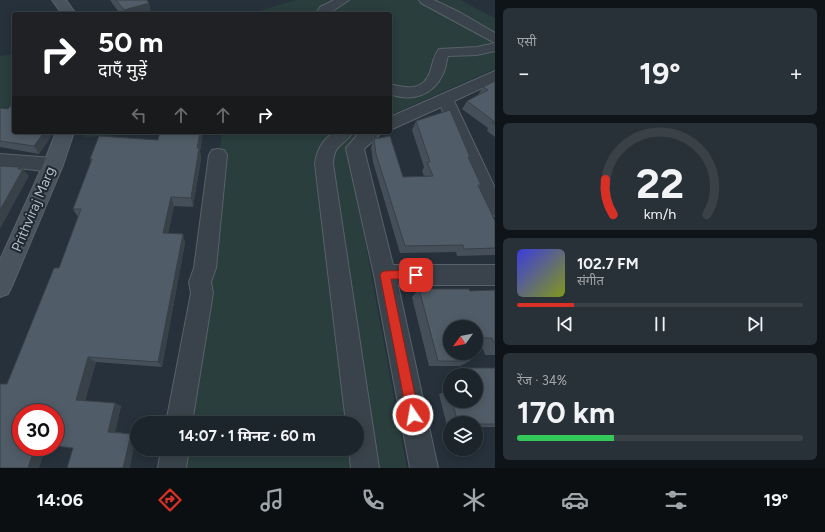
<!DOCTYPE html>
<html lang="hi">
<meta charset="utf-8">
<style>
body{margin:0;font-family:Figtree,"Noto Sans Devanagari",sans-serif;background:#293138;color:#f1f3f6;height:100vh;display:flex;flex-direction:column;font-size:15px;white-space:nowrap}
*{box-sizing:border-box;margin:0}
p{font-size:13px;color:#a0a5a9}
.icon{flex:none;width:22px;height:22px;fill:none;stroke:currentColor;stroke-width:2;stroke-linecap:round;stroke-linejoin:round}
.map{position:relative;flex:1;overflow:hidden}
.panel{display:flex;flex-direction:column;gap:8px;padding:8px;background:#0f1418;width:330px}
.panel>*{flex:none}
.guide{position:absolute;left:12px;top:12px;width:380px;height:122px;border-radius:4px;box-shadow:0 2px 10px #0003,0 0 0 1px #3a4248;background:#202124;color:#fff;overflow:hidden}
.needle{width:26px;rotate:237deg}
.controls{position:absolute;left:443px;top:320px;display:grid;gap:8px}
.controls a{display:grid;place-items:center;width:40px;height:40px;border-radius:50%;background:#1c252c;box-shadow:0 2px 10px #0003,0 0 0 1px #3a4248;font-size:20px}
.speed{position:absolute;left:12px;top:404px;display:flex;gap:8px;font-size:20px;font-weight:700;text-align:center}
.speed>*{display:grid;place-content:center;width:52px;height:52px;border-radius:50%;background:#1c252c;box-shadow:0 2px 10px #0003,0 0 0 1px #3a4248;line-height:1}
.speed .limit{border:6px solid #d22;background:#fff;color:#111}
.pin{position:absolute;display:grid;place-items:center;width:34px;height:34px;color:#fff;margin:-17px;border-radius:8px;box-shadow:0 2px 6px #0006}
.me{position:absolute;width:44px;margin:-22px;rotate:348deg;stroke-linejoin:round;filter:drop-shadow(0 0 3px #0008)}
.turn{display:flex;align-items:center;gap:14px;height:84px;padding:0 20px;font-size:18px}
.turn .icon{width:52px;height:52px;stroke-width:2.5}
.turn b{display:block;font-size:28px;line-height:34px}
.lanes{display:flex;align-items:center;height:38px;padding:0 20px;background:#0003;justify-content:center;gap:20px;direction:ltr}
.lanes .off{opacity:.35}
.big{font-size:30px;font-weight:700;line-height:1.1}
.panel .card{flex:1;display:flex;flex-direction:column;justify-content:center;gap:6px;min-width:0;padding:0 14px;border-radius:6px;background:#293138}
.panel .dial{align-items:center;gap:0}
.dial svg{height:104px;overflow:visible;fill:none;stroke:#3a4248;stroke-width:7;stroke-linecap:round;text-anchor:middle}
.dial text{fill:#f1f3f6;stroke:none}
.song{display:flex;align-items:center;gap:12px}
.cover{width:48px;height:48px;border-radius:6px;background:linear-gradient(135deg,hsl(240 70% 55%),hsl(70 70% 35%))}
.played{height:4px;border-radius:2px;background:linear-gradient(90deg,#d93025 20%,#3a4248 20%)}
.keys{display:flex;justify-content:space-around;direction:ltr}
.heat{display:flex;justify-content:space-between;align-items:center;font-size:22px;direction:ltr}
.charge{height:6px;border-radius:3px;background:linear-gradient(90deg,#34c759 34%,#3a4248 0)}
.trip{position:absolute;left:130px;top:416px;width:234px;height:40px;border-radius:20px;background:#1c252c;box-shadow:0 2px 10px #0003,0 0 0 1px #3a4248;font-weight:700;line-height:40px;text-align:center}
.dock{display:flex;height:64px;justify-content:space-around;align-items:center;background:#0b0f12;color:#a0a5a9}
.dock .icon{width:28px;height:28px}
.dock .selected{color:#d93025}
.dock b{font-size:18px;color:#f1f3f6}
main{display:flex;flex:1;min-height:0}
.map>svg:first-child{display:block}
.green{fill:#293e3d}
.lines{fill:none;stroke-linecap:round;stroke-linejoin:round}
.street-casing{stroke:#586169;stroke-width:2}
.secondary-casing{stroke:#586169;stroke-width:2}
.street{fill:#3a434b;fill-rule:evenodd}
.secondary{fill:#49535e;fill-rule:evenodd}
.wall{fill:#454f59}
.shaded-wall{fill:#384048}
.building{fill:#505c67;stroke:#384048}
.route{fill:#d93025;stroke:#8d1f18}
.labels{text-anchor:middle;stroke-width:4;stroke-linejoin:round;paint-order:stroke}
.street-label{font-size:14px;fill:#b6bec7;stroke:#1f2830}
</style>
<main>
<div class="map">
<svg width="495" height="468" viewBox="0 0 495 468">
<rect width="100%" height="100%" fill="#26313b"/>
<path class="green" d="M296,0H460L495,18V69L390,115V14H249Z
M14,54V104L8,110L0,109V56Z
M85,132H177L84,137Z
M222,132H362L356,136L349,154L407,468H179L182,449H357V423H185Z"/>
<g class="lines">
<g class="street-casing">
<path id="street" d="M334,0H349L328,14H316L320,7Z
M419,0H434L461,13L495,33V51L477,55L448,56C446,62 446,68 443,74C433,96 411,102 390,94V84C405,88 423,92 430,72C433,63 433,57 439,49L477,47L495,43L421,3Z
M495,71V82L454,101L495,188V216L488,213L485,208L441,107L390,130V117Z
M334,132H353C344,147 334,142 333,164L379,468H351L349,449H357V423H346L315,164C317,149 322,141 334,132Z
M360,132H381C378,138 369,144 364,149L393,265H495V285H398L438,468H410L374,275L346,148Z
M218,149L224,150L227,155L216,268L211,282L213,293L192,423H166L191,293L189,282L194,268L209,155L212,150Z
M0,154L53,158L59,160L62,165L59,170L53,172L0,166Z
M161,449H189L186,468H158Z"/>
</g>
<g class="secondary-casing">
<path id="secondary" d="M52,0H66L76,14H62Z
M56,132H74L63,165L12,286L8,294L0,297V260L43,165Z"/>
</g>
<use href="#street" class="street"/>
<use href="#secondary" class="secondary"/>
</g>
<path class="wall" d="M110,0H147L149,3L151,14H120Z
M495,81V137L487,131L488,128L462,109L467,101L479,95H478L483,87Z
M0,108L14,132H54L39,154L0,147Z
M416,121L470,157L469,159L481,185L479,187L495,221V255L457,256L456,252L400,253L373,162L371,147L374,139L403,177L424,176L422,171L424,167L412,130Z
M160,132H203L200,151L201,159L193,207L174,206L168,233L183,234L185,243L162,367L96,362L85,401L115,403L121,406L115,432L131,434L136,435L73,448L55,413L7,384L59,268L78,217L73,209L91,162L90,159L158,140Z
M419,289L470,291L495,290V355H485L481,344H476V327H450L470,361L460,366H429L412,297Z
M464,368H495V427H476V423H450V426H447L439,394L450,390V401H476V375H454L453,372Z"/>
<path class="shaded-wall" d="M149,3L151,14H125L124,10Z
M44,132H54L39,154L34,146Z
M200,132H203L200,151L201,159L193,207L191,198Z
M19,167L22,171L23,169L29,176L0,229V210Z
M171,197L174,206L167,241L163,233Z
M183,234L185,243L162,367L158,362Z
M88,357L96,362L84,403L76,400Z
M115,403L121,406L115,433L108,432Z
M131,434L136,435L130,468H123Z
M35,447H46L39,468H28Z"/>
<path class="building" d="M116,0H147L149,3L124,10Z
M495,81V125L492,123L495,122L467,101L488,90L483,87Z
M14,102V132H44L34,146L0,141V108L8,109Z
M450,110L470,157H468L481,185H478L495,221V248L464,249L463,245L405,246L376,154L374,139L390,136L403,177L433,176L427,162H430L416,121Z
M160,132H200L197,148H199L191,198L171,197L163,233L183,234L158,362L88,357L76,400L115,403L108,432L131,434L123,468H67L73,448L55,446V413H21V447H35L28,468H0V384H7L54,268H59L81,209H73L92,159H90L99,136L158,140Z
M0,166L19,167L18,169H23L0,210Z
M419,289H469L470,291L495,290V345L492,338H476V327H450V353H468L470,361H438Z
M464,368H495V424H476V423H458L452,401H476V375H466Z"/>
<path class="route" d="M416,270L420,272L421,275L420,278L416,279H391L419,415L418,419L413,421L409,419L407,415L380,275L382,272L385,271Z"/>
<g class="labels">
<g class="street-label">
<text transform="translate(33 209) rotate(-67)" y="5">Prithviraj Marg</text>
</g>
</g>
</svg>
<div class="controls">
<a><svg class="needle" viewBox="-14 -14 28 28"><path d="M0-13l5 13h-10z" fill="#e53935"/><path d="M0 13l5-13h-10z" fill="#a0a5a9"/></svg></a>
<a><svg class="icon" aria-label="search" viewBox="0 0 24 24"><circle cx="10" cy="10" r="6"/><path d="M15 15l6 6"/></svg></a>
<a><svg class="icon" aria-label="layers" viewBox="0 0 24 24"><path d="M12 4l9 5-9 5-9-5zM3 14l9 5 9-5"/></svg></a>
</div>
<div class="speed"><div class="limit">30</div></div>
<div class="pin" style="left:416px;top:275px;background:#d93025"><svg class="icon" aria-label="arrive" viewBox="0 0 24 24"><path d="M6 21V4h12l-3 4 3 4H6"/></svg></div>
<svg class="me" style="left:413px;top:415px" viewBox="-20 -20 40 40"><circle r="17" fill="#d93025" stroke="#fff" stroke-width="3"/><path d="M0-11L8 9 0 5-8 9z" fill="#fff"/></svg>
<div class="trip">14:07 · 1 मिनट · 60 m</div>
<div class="guide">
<div class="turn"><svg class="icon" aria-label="right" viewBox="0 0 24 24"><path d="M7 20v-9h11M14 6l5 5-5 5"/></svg><div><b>50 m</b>दाएँ मुड़ें</div></div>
<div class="lanes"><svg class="icon off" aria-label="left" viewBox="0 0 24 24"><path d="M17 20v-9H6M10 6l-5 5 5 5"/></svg><svg class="icon off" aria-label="ahead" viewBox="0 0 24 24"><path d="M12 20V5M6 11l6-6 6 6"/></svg><svg class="icon off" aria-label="ahead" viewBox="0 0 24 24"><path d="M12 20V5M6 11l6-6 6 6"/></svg><svg class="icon" aria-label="right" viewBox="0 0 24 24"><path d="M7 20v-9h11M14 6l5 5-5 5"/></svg></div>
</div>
</div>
<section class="panel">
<div class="card"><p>एसी</p>
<div class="heat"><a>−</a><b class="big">19°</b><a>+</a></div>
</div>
<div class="card dial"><svg viewBox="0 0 100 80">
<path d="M14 69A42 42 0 1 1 86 69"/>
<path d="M14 69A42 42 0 0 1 8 42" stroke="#d93025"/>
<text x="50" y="56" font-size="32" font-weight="700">22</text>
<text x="50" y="72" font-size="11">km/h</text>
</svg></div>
<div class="card">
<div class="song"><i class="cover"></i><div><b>102.7 FM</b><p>संगीत</p></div></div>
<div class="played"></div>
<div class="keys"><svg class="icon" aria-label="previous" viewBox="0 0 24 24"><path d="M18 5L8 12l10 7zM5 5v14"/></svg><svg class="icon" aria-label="pause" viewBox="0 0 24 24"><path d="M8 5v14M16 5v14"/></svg><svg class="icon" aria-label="next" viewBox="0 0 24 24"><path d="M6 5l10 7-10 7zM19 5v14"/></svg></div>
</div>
<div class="card"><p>रेंज · 34%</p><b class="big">170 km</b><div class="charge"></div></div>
</section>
</main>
<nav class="dock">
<b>14:06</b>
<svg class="icon selected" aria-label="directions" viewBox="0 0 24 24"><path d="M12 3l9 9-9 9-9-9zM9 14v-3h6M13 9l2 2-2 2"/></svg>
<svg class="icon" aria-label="music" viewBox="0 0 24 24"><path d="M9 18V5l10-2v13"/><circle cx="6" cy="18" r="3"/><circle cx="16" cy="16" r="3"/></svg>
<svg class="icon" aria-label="phone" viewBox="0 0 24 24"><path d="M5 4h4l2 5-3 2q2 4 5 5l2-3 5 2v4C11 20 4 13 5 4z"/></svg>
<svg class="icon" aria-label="climate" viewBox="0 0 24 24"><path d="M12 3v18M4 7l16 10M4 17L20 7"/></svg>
<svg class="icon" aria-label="car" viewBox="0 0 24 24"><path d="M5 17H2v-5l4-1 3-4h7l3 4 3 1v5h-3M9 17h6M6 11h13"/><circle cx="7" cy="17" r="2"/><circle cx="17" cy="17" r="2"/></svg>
<svg class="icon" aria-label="filters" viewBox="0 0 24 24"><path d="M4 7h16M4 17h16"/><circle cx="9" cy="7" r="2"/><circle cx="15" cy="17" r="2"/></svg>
<b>19°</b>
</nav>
